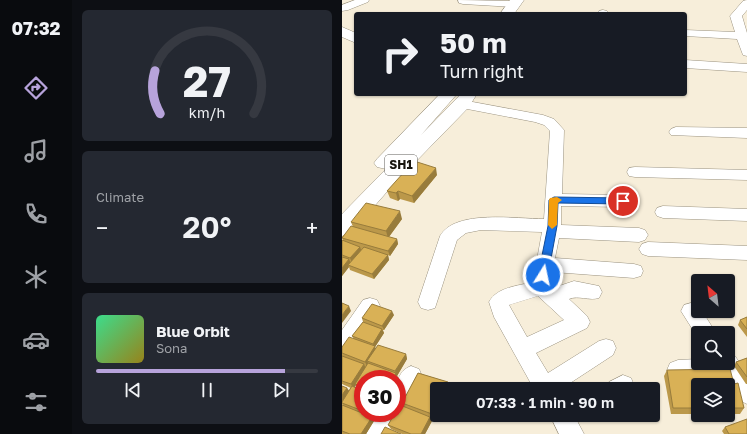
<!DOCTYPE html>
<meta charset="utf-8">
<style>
body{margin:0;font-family:"Golos Text",sans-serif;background:#242831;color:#f1f3f6;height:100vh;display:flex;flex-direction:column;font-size:15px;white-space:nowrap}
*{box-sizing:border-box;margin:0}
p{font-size:13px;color:#9ea1a6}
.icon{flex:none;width:22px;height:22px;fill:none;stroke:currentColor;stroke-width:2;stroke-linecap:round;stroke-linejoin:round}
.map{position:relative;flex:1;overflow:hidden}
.details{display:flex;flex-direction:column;gap:10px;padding:10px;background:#0d0f14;width:270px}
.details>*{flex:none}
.top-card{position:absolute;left:12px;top:12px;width:333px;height:84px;border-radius:4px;box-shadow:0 1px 3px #0004;background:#171b24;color:#f1f3f6;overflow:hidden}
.needle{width:26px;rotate:332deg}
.tools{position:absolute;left:349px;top:274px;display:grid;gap:8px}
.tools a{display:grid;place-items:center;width:44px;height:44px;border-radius:4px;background:#171b24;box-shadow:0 1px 3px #0004;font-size:20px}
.speed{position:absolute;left:12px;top:370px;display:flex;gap:8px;font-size:20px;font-weight:700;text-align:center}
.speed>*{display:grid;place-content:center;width:52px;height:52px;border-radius:50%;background:#171b24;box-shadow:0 1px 3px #0004;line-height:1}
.speed .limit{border:6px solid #d22;background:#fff;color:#111}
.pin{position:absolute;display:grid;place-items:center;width:34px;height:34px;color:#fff;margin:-17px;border:2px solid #fff;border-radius:50%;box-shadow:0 1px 4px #0007}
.me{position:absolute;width:44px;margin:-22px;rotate:10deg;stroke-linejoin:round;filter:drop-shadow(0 0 3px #0008)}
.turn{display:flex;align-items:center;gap:14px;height:84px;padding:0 20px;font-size:18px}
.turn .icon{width:52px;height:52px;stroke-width:2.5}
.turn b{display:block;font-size:28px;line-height:34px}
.big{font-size:30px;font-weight:600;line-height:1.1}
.details .widget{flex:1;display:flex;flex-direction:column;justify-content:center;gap:6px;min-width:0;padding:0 14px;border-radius:6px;background:#242831}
.details .dial{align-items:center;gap:0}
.dial svg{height:104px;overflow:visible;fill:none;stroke:#363941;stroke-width:7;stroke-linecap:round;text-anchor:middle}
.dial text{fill:#f1f3f6;stroke:none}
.song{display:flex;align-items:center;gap:12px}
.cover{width:48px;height:48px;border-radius:6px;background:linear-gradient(135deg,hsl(150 70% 55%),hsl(50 70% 35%))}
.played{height:4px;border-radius:2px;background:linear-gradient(90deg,#b7a3db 85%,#363941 85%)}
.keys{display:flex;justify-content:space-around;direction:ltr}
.heat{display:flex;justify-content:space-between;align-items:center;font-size:22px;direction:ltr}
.trip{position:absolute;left:88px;top:382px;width:230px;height:40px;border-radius:4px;background:#171b24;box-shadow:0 1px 3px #0004;font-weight:600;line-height:40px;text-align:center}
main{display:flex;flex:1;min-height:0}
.tabs{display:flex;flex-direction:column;width:72px;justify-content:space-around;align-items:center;background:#090b0e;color:#9ea1a6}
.tabs .icon{width:28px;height:28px}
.tabs .current{color:#b7a3db}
.tabs b{font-size:18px;color:#f1f3f6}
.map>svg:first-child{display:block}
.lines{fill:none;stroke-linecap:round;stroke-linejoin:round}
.minor-casing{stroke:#9b9380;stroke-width:1}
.major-casing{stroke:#9b9380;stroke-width:1}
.minor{fill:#fff;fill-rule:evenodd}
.major{fill:#fff;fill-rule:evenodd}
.wall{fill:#bb984a}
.shaded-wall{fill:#987c3c}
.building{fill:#d9b156;stroke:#987c3c}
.route{fill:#1a73e8;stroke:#114b97}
.slow{fill:#f59e0b}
.labels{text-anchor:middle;stroke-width:3;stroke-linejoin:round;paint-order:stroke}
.shield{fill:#fff;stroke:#5d5b56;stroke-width:1}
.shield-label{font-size:12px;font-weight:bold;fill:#18150e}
</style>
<main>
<nav class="tabs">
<b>07:32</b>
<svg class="icon current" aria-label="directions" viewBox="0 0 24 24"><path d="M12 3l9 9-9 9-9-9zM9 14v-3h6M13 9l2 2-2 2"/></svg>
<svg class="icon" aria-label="music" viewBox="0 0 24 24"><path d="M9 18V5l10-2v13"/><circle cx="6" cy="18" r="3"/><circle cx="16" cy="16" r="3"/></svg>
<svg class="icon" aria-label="phone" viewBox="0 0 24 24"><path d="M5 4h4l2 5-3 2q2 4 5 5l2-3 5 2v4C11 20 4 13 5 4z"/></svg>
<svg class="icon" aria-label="climate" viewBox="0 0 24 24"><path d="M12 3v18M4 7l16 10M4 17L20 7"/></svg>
<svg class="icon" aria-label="car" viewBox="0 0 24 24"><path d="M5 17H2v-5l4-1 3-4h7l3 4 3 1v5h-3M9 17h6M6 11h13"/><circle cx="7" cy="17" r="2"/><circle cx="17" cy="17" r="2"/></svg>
<svg class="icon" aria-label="filters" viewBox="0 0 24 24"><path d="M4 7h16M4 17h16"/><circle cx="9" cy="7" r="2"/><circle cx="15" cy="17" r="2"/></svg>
</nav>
<section class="details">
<div class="widget dial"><svg viewBox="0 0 100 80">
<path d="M14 69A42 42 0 1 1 86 69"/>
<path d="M14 69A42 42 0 0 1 10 36" stroke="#b7a3db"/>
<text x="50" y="56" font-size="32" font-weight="700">27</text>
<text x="50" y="72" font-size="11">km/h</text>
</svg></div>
<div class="widget"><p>Climate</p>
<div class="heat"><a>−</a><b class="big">20°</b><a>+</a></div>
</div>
<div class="widget">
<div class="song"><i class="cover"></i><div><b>Blue Orbit</b><p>Sona</p></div></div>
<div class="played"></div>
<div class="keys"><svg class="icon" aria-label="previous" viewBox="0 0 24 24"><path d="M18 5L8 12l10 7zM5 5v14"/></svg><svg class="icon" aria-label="pause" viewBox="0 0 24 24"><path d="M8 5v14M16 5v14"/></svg><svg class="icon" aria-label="next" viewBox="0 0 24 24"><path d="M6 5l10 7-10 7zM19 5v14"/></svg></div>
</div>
</section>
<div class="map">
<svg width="405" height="434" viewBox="0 0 405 434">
<rect width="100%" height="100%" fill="#f7eeda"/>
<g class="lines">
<g class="minor-casing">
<path id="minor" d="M13,0H27L26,2L6,10L0,11V5Z
M116,0L172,1L177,4L172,7L121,4L117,3Z
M405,0V10L400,16L405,33V56L401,55L395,39L343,36V30L393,32L388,16L401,1Z
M261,10L265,11L267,14H255L257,11Z
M343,60L405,64V72L343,68Z
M120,100L201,115L212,119L222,130L220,194L281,195L287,197L289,201L287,205L281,207L219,206V225L297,228L303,230L306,235L303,240L297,242L217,238L213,258L292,264L299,266L301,271L299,276L292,278L211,272L209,284L214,287L232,281L257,286L260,292L257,298C246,301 237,295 227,299L245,316L248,322L245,328L194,353L206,373L257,341L264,339L271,341L274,348L271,355L219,389H192L152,317L147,302C155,287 176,286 191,282L200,232L139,230L124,233L115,240L93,308L86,310L79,308L76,302L98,236C113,209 175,219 202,219L208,131L202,125L193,122L115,107L113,104L115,101ZM196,296L222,320L185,337L167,305Z
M334,127L405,128V138L329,135L327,132L329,129Z
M293,167L405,170V180L293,177L287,176L285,172L287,168Z
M321,206L405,209V221L321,218L315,216L313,212L315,208Z
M306,242L405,246V260L306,256L300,254L297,249L300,244Z
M28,298L35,300L38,306L7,354L0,356V330L21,300Z
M349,303L356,305V311H360L374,333H356V338L339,311L342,305Z
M386,354L393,356L405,374V404L397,400L382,376L336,380L328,377L325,370L328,363L336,360L356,359V363H386Z
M69,366L77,369L80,376L63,409L58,410L59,413L49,434H24L35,413H55C55,396 50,373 69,366Z
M281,375L289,378L292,385L290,389H264L267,382Z
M208,415H232L242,434H217Z"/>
</g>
<g class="major-casing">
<path id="major" d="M168,0H182L172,14H158Z
M0,27L14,33V43L0,37Z
M98,94H115L79,135L119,94H135L126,108L50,186L8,234L0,236V214L44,169L35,167L32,163L35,159Z"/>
</g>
<use href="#minor" class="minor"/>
<use href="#major" class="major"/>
</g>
<path class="wall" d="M95,175L72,203L58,199L56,201L48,198L45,191Z
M60,219L47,237L55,239L56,244L48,256L46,255L47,260L32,279L8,270L7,267L0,276V240H1L0,237L11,227L9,222Z
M52,315L42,330H41L42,333L33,347L34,349L64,354L65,359L55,376L56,378L21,379V390L15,388L14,385L12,387L21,391V413H33L30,417L32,421L24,434H0V405L1,406L0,404V386L5,388L7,391L9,388L0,384V347L12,339L10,336L21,322L20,318Z
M405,317V337L396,325L398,320Z
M405,358V384H404L392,366L394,362Z
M325,370L392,384L402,408L398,414H386V385H356V414H329L322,376Z
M76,373L106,382L107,387L106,389H95V411L91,418L84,415L88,417L90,421L83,434H60L49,429L46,425L53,413H55V410L58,405L61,407L60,403Z
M383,427L405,434H382L380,431Z"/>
<path class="shaded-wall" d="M94,168L95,175L72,203L70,196Z
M56,191L58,199L56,201L54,193Z
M58,211L60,219L46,238L44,231Z
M55,239L56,244L48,256L46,251Z
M18,247L20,252L10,263L8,258Z
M46,255L47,260L32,279L30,274Z
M7,259L9,264L6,265L7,267L0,276V268Z
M7,306L9,311L0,323V315Z
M50,311L52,315L42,330L40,326Z
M40,329L42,333L33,347L35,351L25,361L27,364L25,366L23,362L32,347L31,344Z
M64,354L65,359L55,376L53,371Z
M22,364L24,369L13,384L14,385L11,389L9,384Z
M54,373L56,378L55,379H50Z
M106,382L107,387L106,389H102Z
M5,388L8,392L0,403V395Z
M95,404V411L91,418L90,414Z
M28,413H33L30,417L32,421L24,434H19L29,418L27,414Z
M88,417L90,421L83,434H79Z"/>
<path class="building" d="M72,161L94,168L70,196L56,191L54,193L45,191Z
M24,203L58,211L44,231L9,222Z
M9,226L55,239L46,251L0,238Z
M0,240L18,247L8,258L0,255Z
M22,247L46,255L30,274L6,265Z
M0,257L7,259L0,268Z
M0,303L7,306L0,315Z
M30,304L50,311L40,326L20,318Z
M405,317V329L398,320Z
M21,322L40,329L31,344L10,336Z
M7,337L33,346L23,362L0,353V347Z
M36,345L64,354L53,371L25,361Z
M0,356L22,364L9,384L0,381Z
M405,358V377L394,362Z
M26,363L54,373L50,379H21V387L13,384Z
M388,369L392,384L396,383L402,408H386V385H356V408H331L325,370Z
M76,373L106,382L102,389H95V404L90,414L60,403Z
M0,386L5,388L0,395Z
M10,386L21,391V411L0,403V402Z
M0,405L30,417L19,434H8L0,431Z
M58,405L88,417L79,434H69L46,425L53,413H55V410Z
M405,419V434H387L383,427Z
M43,427L59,434H39Z"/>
<path class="route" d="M212,197L281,198L286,201L281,204L216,203L215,226L206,275L205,278H198L196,275L206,226L207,200Z"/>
<path class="slow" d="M215,197L220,200L216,203L215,225L210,229L206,225L207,200L208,198Z"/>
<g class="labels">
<rect class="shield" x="43" y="155" width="32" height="20" rx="3"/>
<g class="shield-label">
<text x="59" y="169">SH1</text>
</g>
</g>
</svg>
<div class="tools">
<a><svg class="needle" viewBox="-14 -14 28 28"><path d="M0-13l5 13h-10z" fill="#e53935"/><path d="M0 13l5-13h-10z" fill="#9ea1a6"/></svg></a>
<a><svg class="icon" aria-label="search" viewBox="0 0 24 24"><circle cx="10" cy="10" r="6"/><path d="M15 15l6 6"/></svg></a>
<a><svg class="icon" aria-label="layers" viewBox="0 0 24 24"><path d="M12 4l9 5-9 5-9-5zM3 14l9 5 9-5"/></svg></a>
</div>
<div class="speed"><div class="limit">30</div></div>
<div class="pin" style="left:281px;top:201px;background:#d93025"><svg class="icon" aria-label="arrive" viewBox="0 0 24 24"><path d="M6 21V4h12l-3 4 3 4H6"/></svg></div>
<svg class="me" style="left:201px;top:275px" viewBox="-20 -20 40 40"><circle r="17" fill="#1a73e8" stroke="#fff" stroke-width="3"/><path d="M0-11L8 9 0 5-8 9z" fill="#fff"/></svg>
<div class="trip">07:33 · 1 min · 90 m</div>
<div class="top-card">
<div class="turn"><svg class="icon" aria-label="right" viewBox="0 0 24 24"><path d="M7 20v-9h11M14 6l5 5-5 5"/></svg><div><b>50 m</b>Turn right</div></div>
</div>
</div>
</main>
